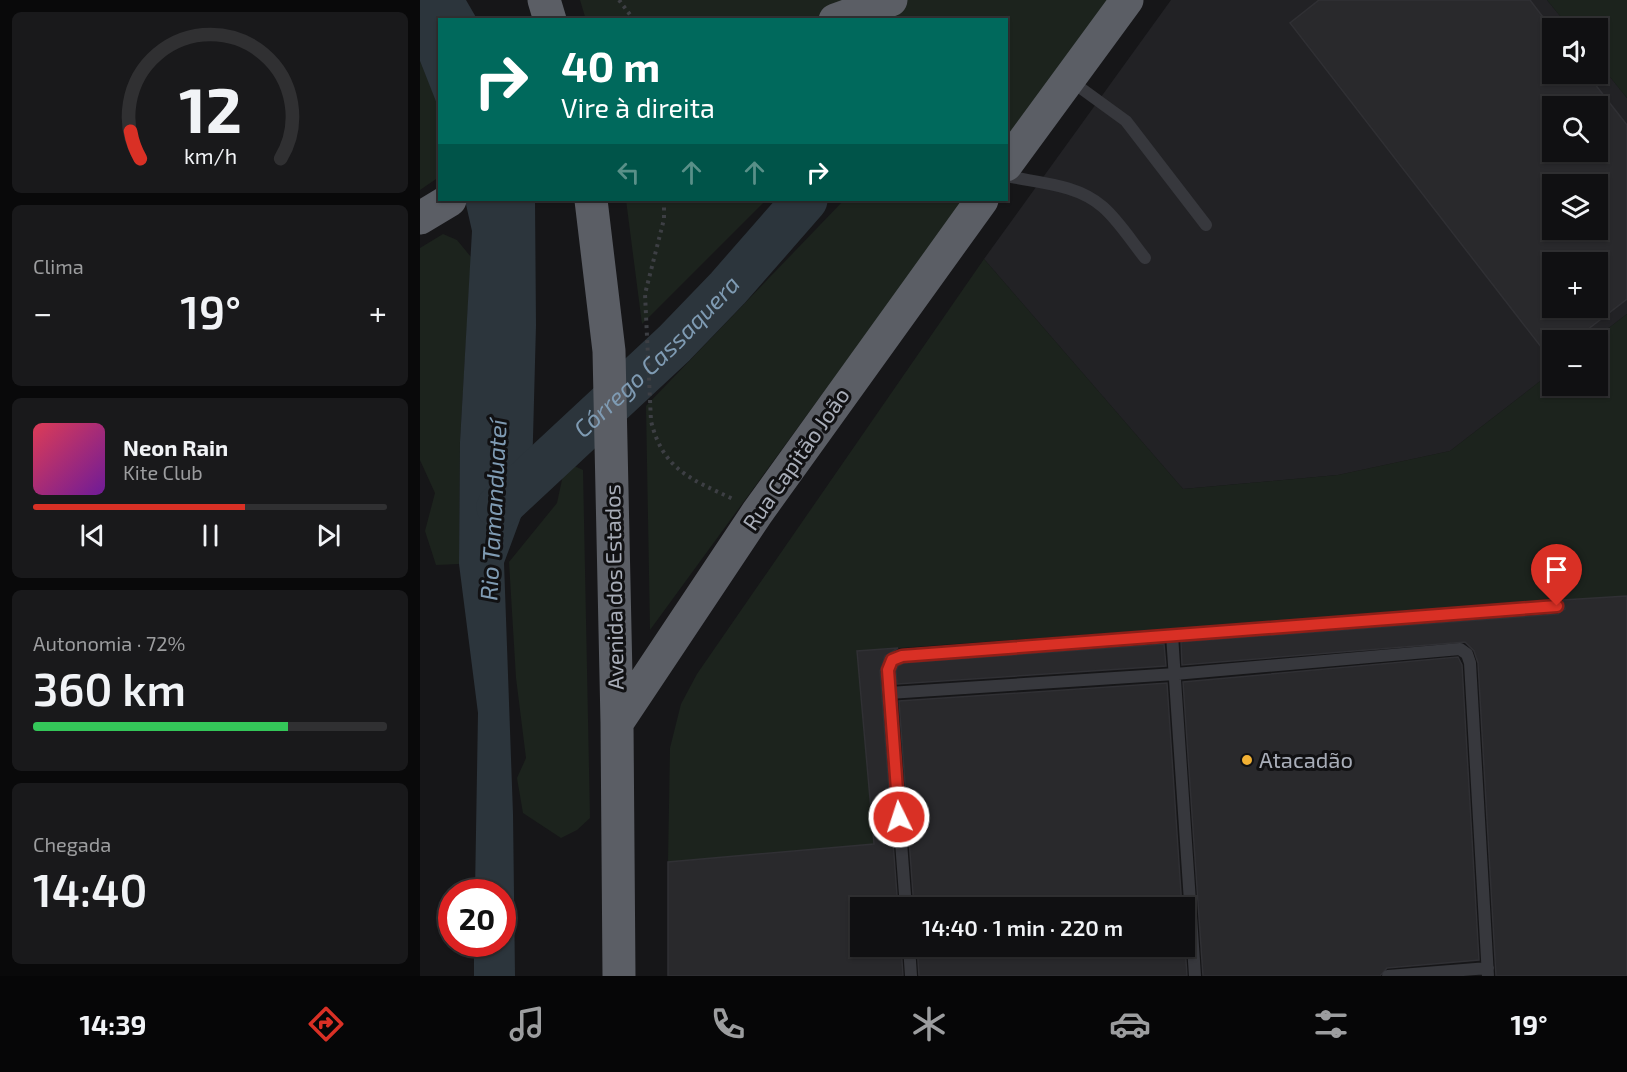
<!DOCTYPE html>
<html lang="pt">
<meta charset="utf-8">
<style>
body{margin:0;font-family:"Exo 2",sans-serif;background:#19191b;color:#f1f3f6;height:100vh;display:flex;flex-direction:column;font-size:22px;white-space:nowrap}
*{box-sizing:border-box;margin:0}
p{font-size:20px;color:#9c9d9f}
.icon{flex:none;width:33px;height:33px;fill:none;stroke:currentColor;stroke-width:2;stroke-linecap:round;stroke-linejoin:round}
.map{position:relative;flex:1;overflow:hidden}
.panel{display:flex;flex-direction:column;gap:12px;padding:12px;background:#09090a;width:420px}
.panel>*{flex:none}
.guide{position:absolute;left:18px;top:18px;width:570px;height:183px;border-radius:0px;box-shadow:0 2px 4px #0004,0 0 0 2px #303032;background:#00695c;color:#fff;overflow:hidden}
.controls{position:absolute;left:1122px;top:18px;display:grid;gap:12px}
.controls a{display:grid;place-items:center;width:66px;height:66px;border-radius:0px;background:#101012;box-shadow:0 2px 4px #0004,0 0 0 2px #303032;font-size:30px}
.speed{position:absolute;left:18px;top:879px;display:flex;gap:12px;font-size:30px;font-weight:700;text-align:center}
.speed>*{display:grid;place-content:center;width:78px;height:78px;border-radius:50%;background:#101012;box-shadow:0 2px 4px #0004,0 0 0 2px #303032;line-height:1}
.speed .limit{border:9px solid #d22;background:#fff;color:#111}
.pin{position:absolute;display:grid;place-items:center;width:51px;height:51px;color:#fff;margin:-62px -26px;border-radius:50% 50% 50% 0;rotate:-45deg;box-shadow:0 0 6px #0007}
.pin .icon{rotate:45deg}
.me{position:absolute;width:66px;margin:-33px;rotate:356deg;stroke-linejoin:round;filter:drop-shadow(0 0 4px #0008)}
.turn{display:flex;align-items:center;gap:21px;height:126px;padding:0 24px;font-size:27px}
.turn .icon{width:78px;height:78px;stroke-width:2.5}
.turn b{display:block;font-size:42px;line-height:51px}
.lanes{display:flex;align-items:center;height:57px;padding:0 24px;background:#0003;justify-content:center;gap:30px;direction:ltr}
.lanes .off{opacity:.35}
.big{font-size:45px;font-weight:600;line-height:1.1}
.panel .card{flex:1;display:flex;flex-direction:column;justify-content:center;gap:9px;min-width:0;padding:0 21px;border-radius:9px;background:#19191b}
.panel .dial{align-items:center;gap:0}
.dial svg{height:156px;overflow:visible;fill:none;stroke:#303032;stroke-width:7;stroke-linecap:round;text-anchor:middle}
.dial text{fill:#f1f3f6;stroke:none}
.song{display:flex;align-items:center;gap:18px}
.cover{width:72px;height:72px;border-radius:9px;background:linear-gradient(135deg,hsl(350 70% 55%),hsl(280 70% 35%))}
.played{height:6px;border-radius:3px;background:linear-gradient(90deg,#d93025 60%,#303032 60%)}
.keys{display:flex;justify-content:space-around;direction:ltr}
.heat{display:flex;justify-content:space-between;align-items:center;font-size:33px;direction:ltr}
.charge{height:9px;border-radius:4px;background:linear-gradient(90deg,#34c759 72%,#303032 0)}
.trip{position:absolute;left:430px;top:897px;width:345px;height:60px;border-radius:0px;background:#101012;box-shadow:0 2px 4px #0004,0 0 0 2px #303032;font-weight:600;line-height:60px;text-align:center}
.tab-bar{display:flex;height:96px;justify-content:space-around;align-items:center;background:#060607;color:#9c9d9f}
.tab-bar .icon{width:42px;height:42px}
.tab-bar .current{color:#d93025}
.tab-bar b{font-size:27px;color:#f1f3f6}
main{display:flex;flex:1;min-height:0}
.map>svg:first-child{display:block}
.built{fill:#222225;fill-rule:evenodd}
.green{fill:#1c231d}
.water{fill:#2c353c}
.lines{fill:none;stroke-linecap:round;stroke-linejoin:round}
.river{stroke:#2c353c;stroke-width:45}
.building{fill:#29292c;stroke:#303034;stroke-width:1.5;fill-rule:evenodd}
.path{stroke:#3d3f44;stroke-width:4;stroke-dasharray:3 4.5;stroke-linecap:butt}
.service{stroke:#37383d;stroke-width:12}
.trunk{stroke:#5b5e65;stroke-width:33}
.route-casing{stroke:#8d1f18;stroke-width:15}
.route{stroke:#d93025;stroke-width:10}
.poi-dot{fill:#f2b134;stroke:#111113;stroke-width:2}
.labels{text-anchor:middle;stroke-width:6;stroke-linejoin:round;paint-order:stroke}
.street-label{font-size:22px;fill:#a8adb8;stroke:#111113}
.poi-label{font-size:22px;fill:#a8adb8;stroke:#111113;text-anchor:start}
.water-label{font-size:24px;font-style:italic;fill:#7f9bb3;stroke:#111113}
</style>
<main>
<section class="panel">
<div class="card dial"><svg viewBox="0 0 100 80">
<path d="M14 69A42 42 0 1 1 86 69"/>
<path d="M14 69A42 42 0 0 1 9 55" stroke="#d93025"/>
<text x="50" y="56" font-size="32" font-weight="700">12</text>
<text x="50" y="72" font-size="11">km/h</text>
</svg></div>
<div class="card"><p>Clima</p>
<div class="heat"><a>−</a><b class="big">19°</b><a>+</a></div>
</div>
<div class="card">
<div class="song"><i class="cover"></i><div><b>Neon Rain</b><p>Kite Club</p></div></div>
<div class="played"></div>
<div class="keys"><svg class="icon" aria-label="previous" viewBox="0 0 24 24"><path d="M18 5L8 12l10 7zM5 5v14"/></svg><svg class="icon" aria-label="pause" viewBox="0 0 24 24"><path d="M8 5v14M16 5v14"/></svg><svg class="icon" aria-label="next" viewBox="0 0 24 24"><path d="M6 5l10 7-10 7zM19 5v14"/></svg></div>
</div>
<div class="card"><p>Autonomia · 72%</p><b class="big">360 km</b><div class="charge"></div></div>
<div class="card"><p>Chegada</p><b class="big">14:40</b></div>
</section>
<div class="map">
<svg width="1207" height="976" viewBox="0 0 1207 976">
<rect width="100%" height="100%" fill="#161618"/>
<path class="built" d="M751,0H1127L1150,28H1132V74H1178V62L1207,98V314L1173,340H1132V372L1030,451L918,475L763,489L564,259ZM1132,106H1178V152H1132ZM1132,184H1178V230H1132ZM1132,262H1178V308H1132Z"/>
<path class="green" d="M160,0H690L587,142L586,20H166Z
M1127,0H1207V98L1178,62V28H1150Z
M0,61L20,109L19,177L0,190Z
M206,200H346L222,324Z
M424,200H544L230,630L226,406Z
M23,234L37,240L51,257L40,442L39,564L16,565L5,531L15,493L0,460V248Z
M564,259L763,489L918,475L1030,451L1132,372V386H1178V340H1173L1207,314V596L438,651L454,844L248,862L250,748L261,704L277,674Z
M152,465L163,470L170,818L157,830L141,838L103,813L97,778L106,758L96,678L89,562L137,503L143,475Z"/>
<path class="water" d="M0,0H46L57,19L20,20L19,109L0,61Z
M45,200L115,201L116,325L112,475L104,509L84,563L93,814L95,976H54V944H82V892H55L58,713L39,564L40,442L52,231Z"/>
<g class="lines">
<path class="river" id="s1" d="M79,507L254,344L308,288L385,200"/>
</g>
<path class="building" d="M899,0H1110L1132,29V74H1167L1207,125V299L1154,340H1132V361L870,23ZM1132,106H1178V152H1132ZM1132,184H1178V230H1132ZM1132,262H1178V308H1132Z
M1207,596V976H1076L1058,663L1054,651L1045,642L762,665L761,642L1138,614L1145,609L1143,600Z
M744,644L746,666L477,684L476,671L478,666L484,663Z
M478,648L465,656L460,671L478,908H441V946H481L483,976H248V862L454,844L437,651Z
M1038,657L1042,665L1059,960L967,968L960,976H783L763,682Z
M747,683L762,908H494L479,701Z
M497,946H765L767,976H499Z"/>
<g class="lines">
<path class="path" d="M199,0L214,20
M244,200V219L225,294L231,421C243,470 271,479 313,499"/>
<path class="service" d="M651,81L706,121L786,225
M586,176C619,183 657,184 683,207C699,221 712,242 725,258
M752,635L775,976
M469,693L755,674L1040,649L1047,654L1050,663L1068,976
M486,908L468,670L472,660L482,655L1137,606
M489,946L491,976
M968,976L1068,968"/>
<path class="trunk" d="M124,0L130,20
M415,20L471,0
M586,165L707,0
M171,200L189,351L197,723L199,976
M0,218L30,200
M197,723L337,513L562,200"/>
</g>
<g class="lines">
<g class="route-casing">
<path id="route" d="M479,817L468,670L472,660L482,656L1137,606"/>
</g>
<use href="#route" class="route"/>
</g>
<circle class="poi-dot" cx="827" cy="760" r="6"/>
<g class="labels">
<g class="street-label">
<text transform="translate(376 459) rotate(-55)" y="8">Rua Capitão João</text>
<text transform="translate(194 587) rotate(-91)" y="8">Avenida dos Estados</text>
</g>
<g class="poi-label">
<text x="839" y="768">Atacadão</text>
</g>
<g class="water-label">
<text dy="8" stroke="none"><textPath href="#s1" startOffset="218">Córrego Cassaquera</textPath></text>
<text transform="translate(74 510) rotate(-87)" y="8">Rio Tamanduateí</text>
</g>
</g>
</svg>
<div class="controls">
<a><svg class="icon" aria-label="sound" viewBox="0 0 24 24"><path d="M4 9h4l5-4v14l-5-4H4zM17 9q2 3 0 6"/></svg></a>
<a><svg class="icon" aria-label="search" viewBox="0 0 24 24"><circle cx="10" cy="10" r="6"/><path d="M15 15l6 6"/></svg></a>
<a><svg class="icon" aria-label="layers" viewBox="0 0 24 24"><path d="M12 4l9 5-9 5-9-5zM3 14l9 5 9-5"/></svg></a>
<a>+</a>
<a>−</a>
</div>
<div class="speed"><div class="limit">20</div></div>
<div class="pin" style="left:1137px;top:606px;background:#d93025"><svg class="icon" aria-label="arrive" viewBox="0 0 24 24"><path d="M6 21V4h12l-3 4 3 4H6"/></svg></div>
<svg class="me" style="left:479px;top:817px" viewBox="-20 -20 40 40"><circle r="17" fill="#d93025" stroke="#fff" stroke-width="3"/><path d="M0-11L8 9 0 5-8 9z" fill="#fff"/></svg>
<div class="trip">14:40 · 1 min · 220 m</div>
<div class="guide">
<div class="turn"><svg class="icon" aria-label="right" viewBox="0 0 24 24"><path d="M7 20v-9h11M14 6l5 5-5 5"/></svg><div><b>40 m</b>Vire à direita</div></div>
<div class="lanes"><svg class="icon off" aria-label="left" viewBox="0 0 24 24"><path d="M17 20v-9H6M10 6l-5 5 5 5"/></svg><svg class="icon off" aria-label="ahead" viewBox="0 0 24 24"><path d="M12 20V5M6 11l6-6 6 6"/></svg><svg class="icon off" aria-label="ahead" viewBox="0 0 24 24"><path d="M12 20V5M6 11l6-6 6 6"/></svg><svg class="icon" aria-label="right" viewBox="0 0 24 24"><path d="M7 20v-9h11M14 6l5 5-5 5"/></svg></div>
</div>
</div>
</main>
<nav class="tab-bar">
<b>14:39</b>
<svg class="icon current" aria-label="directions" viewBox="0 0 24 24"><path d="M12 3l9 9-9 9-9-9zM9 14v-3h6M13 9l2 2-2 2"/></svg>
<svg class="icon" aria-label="music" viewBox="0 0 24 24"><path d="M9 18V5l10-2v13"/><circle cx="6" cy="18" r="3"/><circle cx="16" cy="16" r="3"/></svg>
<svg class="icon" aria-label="phone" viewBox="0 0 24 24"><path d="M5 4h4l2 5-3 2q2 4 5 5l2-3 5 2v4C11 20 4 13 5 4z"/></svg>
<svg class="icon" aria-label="climate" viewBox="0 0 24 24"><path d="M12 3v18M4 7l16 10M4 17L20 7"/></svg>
<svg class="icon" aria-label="car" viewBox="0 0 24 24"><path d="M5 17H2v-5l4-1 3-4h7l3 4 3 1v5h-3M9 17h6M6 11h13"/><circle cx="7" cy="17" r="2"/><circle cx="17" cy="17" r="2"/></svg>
<svg class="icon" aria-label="filters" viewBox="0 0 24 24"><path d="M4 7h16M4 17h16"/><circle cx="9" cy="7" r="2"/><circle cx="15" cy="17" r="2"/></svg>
<b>19°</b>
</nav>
